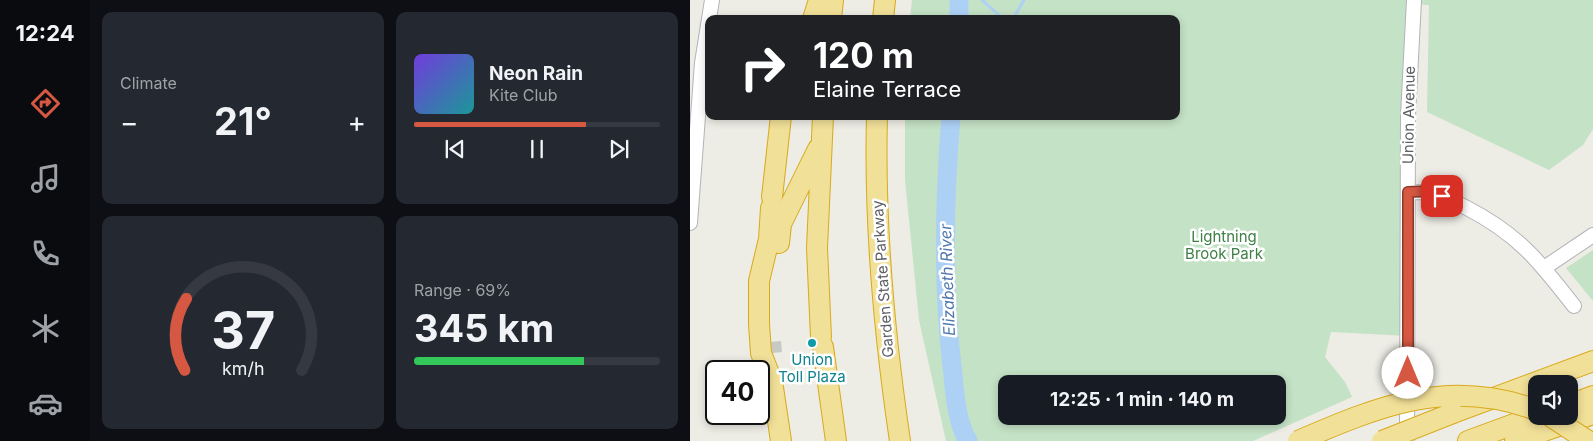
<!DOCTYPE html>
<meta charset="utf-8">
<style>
body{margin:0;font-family:Inter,sans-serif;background:#242831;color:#f1f3f6;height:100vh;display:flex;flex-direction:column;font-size:19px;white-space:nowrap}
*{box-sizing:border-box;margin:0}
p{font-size:16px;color:#9ea1a6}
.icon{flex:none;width:28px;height:28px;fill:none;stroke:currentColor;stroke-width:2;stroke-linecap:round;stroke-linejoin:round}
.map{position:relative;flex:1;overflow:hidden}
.details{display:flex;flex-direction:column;gap:12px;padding:12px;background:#0d0f14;width:600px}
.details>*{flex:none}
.banner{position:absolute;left:15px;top:15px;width:475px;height:105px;border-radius:10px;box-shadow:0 2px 8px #0003;background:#202124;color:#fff;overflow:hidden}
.fabs{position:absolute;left:838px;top:375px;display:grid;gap:10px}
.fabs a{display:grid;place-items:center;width:50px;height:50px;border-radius:10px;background:#171b24;box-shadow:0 2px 8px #0003;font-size:25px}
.speed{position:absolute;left:15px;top:360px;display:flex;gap:10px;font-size:25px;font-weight:700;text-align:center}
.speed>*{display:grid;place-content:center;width:65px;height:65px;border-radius:50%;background:#171b24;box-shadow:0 2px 8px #0003;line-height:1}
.speed .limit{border:2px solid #111;border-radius:8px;background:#fff;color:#111}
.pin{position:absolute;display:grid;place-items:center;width:42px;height:42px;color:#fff;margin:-21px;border-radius:10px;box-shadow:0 2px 8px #0006}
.me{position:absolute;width:55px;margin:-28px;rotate:0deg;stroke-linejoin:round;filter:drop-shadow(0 0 4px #0008)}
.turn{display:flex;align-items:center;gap:18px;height:105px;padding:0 25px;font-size:22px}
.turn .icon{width:65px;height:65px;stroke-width:2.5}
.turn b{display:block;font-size:35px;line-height:42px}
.big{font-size:38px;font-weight:700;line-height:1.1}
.details .widget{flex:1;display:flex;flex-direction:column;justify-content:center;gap:8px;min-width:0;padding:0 18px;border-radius:10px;background:#242831}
.details .dial{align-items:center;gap:0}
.dial svg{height:130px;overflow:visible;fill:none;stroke:#363941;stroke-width:7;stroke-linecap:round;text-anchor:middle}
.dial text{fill:#f1f3f6;stroke:none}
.song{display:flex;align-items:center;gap:15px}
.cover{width:60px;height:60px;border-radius:8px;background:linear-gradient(135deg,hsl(260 70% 55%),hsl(180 70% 35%))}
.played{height:5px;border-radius:2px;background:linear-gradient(90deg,#d65842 70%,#363941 70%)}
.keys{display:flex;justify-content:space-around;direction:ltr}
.heat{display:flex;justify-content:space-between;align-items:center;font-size:28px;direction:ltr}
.charge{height:8px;border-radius:4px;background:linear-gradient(90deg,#34c759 69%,#363941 0)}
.details .tiles{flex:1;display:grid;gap:12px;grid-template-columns:repeat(2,1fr)}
.trip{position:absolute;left:308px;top:375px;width:288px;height:50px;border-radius:10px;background:#171b24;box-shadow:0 2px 8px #0003;font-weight:700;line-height:50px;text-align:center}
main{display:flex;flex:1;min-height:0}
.tab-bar{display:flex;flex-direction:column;width:90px;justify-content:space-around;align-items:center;background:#090b0e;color:#9ea1a6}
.tab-bar .icon{width:35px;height:35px}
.tab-bar .current{color:#d65842}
.tab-bar b{font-size:22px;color:#f1f3f6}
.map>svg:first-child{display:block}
.green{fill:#c4e2c6;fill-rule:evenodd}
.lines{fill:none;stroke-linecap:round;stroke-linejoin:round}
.stream{stroke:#add1f5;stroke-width:3}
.river{stroke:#add1f5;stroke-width:19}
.highway-tunnel{stroke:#c9c9c4;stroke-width:20;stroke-dasharray:20 10;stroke-linecap:butt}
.minor-casing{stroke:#b2b4b8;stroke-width:16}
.highway-casing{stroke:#d8aa1a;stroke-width:22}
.minor{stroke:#fff;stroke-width:14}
.highway{stroke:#f1e098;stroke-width:20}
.highway-bridge-casing{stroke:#d8aa1a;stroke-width:22;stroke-linecap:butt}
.highway-bridge{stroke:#f1e098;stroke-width:20}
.route-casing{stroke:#8b392b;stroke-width:12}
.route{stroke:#d65842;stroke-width:9}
.culture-dot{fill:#0f9aa8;stroke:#fff;stroke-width:2}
.labels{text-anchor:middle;stroke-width:5;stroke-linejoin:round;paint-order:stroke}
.street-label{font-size:15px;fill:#5d5f63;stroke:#fff}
.park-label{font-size:15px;fill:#3f8046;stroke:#fff}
.culture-label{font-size:15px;fill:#0d838f;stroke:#fff}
.water-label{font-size:16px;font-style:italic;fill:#4f77ae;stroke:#fff}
</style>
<main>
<nav class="tab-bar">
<b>12:24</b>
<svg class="icon current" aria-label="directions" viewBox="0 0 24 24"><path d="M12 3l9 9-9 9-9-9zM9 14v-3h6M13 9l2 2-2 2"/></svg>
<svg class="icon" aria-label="music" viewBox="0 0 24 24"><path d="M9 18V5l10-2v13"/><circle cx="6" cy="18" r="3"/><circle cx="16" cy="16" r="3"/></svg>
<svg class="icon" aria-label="phone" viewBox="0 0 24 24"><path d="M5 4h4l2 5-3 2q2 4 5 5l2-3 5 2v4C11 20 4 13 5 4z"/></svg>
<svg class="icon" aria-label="climate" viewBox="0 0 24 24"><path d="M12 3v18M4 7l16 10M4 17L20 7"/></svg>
<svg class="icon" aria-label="car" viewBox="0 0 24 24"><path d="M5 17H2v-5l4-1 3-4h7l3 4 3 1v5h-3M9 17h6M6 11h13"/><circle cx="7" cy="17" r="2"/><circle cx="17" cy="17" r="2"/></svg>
</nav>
<section class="details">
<div class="tiles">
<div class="widget"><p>Climate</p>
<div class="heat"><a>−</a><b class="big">21°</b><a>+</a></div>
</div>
<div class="widget">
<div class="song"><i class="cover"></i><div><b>Neon Rain</b><p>Kite Club</p></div></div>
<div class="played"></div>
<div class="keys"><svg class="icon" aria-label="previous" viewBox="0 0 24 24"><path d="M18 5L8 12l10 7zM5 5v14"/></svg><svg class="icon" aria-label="pause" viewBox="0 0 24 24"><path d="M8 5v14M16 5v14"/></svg><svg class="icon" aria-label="next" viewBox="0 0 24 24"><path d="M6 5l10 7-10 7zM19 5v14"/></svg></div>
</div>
<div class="widget dial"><svg viewBox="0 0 100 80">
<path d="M14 69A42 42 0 1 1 86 69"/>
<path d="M14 69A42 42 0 0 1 15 25" stroke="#d65842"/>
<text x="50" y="56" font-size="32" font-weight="700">37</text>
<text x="50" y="72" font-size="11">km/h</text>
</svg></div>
<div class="widget"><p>Range · 69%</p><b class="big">345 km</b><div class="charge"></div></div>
</div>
</section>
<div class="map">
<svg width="903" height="441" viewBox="0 0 903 441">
<rect width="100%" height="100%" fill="#edece5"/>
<path class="green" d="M222,0H903V129L893,145L859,170L737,112L739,5L724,4L718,336L641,332L635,357L655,382L662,397L563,441H256L229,320L215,180V116H486V19H220ZM316,384H586V416H316Z
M903,250V301L876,268Z"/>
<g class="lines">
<path class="stream" d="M292,0L312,18L324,17L334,0"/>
<path class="river" d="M269,0V19
M261,116C254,202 252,289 263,375C265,397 267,422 278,441"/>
<path class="highway-tunnel" d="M81,342L82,353"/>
<g class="minor-casing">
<path id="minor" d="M719,192C744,191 754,196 777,208C829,235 849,261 884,306
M0,223L12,63L22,0
M854,268L903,235
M717,438L718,116L724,0"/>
</g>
<g class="highway-casing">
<path id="highway" d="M123,19L129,0
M141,19L143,0
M193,19L195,0
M187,116C184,226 194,333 210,441
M82,197L91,116
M81,208L79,239L69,281V324L71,353L82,381L91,441
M89,243L91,224L128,149
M131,337L127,248L133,116
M133,347L146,441
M879,405L903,396
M763,413L903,361
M778,441L846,416
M825,441L903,414"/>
</g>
<use href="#minor" class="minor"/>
<use href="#highway" class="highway"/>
<g class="highway-bridge-casing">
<path id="highway-bridge" d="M860,416L898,441
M608,441C689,406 759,377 846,410
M692,441L763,413"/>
</g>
<use href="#highway-bridge" class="highway-bridge"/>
</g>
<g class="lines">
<g class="route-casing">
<path id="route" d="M718,373V192L740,191L752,196"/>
</g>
<use href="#route" class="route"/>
</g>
<circle class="culture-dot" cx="122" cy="343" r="5"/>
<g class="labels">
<g class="street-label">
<text transform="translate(719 115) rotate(-89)" y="5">Union Avenue</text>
<text transform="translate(193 279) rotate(-94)" y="5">Garden State Parkway</text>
</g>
<g class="park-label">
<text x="534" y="242">Lightning<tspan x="534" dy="17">Brook Park</tspan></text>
</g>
<g class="culture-label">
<text x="122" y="365">Union<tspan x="122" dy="17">Toll Plaza</tspan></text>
</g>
<g class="water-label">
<text transform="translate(257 280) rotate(-92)" y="6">Elizabeth River</text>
</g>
</g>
</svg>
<div class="fabs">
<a><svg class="icon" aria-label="sound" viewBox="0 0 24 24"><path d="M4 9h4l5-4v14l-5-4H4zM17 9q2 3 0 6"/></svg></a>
</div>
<div class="speed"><div class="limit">40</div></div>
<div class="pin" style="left:752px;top:196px;background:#d93025"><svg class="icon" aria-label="arrive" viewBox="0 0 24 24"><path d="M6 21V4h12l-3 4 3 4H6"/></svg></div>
<svg class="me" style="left:718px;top:373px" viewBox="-20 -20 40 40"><circle r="19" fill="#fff"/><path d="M0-13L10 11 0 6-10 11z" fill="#d65842"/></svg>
<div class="trip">12:25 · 1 min · 140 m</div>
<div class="banner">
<div class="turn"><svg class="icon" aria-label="right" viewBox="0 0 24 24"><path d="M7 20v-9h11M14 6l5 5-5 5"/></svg><div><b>120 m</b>Elaine Terrace</div></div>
</div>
</div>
</main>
